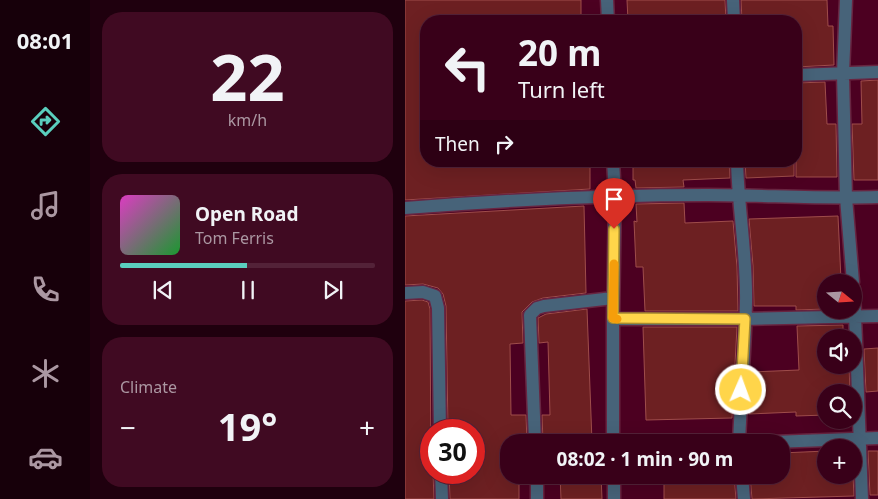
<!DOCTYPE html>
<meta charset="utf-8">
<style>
body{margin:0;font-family:"Noto Sans",sans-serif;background:#400a22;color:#f1f3f6;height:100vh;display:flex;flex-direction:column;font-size:19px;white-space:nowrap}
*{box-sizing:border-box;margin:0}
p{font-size:16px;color:#ab97a2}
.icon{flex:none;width:28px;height:28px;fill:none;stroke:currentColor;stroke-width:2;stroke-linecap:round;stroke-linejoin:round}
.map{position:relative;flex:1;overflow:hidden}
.details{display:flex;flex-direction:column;gap:12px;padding:12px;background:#1f000e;width:315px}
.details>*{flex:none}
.top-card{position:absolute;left:15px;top:15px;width:382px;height:152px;border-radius:20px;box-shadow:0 5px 20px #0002,0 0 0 1px #532238;background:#390019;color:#f1f3f6;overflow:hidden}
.needle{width:32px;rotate:108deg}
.buttons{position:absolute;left:412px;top:274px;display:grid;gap:10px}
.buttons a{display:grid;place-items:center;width:45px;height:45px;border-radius:50%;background:#390019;box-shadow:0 5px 20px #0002,0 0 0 1px #532238;font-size:25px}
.speed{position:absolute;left:15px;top:419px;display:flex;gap:10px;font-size:25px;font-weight:700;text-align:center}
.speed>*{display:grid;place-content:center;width:65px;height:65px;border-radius:50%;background:#390019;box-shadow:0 5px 20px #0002,0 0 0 1px #532238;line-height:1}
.speed .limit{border:8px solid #d22;background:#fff;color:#111}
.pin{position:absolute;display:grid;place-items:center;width:42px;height:42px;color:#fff;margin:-51px -21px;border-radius:50% 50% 50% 0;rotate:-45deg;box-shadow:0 0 5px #0007}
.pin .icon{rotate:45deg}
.me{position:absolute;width:55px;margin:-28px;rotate:2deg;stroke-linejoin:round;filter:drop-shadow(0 0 4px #0008)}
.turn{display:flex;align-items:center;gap:18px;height:105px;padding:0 15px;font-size:22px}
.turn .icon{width:65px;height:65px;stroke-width:2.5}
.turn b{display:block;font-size:35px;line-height:42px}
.then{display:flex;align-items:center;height:48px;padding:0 15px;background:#0003;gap:10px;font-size:19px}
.big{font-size:38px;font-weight:700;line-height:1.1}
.details .card{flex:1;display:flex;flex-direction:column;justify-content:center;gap:8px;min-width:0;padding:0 18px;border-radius:20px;background:#400a22}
.details .dial{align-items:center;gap:0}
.dial b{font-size:65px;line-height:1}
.song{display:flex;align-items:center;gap:15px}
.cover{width:60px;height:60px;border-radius:8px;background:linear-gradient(135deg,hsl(310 70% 55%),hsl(130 70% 35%))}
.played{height:5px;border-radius:2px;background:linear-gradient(90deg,#5acebe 50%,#532238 50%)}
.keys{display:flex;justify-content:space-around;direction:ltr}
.heat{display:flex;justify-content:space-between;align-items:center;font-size:28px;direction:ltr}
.trip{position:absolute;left:95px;top:434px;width:290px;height:50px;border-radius:20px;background:#390019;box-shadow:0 5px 20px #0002,0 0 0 1px #532238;font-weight:700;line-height:50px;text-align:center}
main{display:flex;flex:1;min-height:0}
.tabs{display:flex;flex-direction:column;width:90px;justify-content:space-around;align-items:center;background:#17000a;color:#ab97a2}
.tabs .icon{width:35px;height:35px}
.tabs .current{color:#5acebe}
.tabs b{font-size:22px;color:#f1f3f6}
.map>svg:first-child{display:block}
.building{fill:#6d2022;stroke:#9f4d4b}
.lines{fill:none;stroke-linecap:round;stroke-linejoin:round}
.street-casing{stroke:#682541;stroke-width:15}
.street{stroke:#476379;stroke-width:12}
.route-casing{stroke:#a68a30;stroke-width:12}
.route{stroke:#ffd54a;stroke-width:9}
.slow{stroke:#f59e0b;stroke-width:9}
</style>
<main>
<nav class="tabs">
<b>08:01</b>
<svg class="icon current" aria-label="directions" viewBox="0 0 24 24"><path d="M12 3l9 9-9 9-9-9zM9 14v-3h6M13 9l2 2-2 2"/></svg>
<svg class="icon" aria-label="music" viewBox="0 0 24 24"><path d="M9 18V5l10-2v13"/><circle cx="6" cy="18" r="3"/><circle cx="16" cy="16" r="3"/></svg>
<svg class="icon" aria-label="phone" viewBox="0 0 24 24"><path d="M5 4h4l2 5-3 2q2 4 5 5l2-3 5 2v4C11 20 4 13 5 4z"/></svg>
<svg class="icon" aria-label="climate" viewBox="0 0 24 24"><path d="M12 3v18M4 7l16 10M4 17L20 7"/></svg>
<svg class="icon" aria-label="car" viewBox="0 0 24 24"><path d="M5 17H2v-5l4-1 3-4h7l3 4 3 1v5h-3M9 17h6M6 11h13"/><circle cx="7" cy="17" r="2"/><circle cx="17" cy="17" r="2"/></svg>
</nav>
<section class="details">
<div class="card dial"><b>22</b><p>km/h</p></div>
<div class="card">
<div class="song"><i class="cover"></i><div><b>Open Road</b><p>Tom Ferris</p></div></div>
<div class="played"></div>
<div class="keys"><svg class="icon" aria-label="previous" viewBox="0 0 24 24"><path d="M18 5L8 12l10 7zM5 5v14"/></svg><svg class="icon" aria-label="pause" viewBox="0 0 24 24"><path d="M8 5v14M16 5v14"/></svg><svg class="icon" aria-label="next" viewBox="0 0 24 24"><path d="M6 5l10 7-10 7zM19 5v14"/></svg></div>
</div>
<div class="card"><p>Climate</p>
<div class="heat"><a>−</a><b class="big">19°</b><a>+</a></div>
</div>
</section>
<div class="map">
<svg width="473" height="499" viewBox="0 0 473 499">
<rect width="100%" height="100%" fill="#4c0021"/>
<path class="building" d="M0,0H176V21H116V19L21,21V161H185V189L0,200Z
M222,0H320L321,21H223Z
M336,0H422L423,26H428L429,65L391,67V21H337Z
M473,80V180H449L447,124H457L456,81Z
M420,82L422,124H431L432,177H391V83Z
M228,161H324L325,178L278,180L279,187L231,188L230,180H228Z
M340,161H389V176L341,178Z
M279,203L280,223L328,221L332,267L333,311H240L238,267H231L229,221L232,222L231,204Z
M179,206L181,293L138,298L127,302L117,312L118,343L105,344L106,415H121L122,442H104V476L114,475V499H45L44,472H69V430H43L41,306L38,294L33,288L18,284L0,285V216Z
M433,216L436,280H421V309L391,310V306H349L348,266L344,219Z
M17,300L23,302L25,309L26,472H28L29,499H0V301Z
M182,309L187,442H138L137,415H145L144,378L143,342L134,343L133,318L141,314Z
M438,325V338H421V365H444L445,392H421V415L391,416V412L344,414L346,372L394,370L392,326Z
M238,327H332L327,418L241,420Z
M473,348V391L461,392L459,349Z
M421,451V475H448L449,496L347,499L345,475H376V453Z
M463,451H473V495H465Z
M155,475H196L197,499H156Z
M259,475H329L331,499H259Z"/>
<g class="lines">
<g class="street-casing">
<path id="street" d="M202,0L203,21
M328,0L329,21
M441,0L438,74L441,198L448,282
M391,75L473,72
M208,161L210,195L208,319V442
M332,161C333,208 342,255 341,302C340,349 336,396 334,442
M0,208C101,200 202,195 303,195C359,195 416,199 473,197
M449,289L457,499
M0,293L18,292L30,296L33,308L35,430
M208,319H339L473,316
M130,442L125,315L132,308L139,306L208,298
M368,442L473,438
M36,472L37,499
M132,475V499
M209,475V499
M337,475L339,499"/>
</g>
<use href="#street" class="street"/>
</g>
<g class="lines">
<g class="route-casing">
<path id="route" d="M209,229L208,318L340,319L336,390"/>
</g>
<use href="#route" class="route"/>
<path class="slow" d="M209,264L208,318L212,319"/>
</g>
</svg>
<div class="buttons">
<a><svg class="needle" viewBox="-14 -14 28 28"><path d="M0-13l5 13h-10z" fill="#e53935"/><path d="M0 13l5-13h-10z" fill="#ab97a2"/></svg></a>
<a><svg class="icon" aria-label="sound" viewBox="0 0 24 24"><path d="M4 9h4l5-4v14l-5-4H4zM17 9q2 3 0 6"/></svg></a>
<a><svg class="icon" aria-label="search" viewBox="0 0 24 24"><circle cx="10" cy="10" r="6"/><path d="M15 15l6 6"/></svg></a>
<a>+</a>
</div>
<div class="speed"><div class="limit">30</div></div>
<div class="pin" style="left:209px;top:229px;background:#d93025"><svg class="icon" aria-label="arrive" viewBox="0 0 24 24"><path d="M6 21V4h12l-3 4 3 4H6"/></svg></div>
<svg class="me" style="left:336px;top:390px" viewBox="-20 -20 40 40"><circle r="17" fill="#ffd54a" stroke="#fff" stroke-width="3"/><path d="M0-11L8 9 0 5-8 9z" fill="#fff"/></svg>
<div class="trip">08:02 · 1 min · 90 m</div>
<div class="top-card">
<div class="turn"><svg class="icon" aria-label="left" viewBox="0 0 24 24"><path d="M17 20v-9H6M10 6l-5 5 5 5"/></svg><div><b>20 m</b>Turn left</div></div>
<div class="then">Then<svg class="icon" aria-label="right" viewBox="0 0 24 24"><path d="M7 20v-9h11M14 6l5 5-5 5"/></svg></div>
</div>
</div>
</main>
